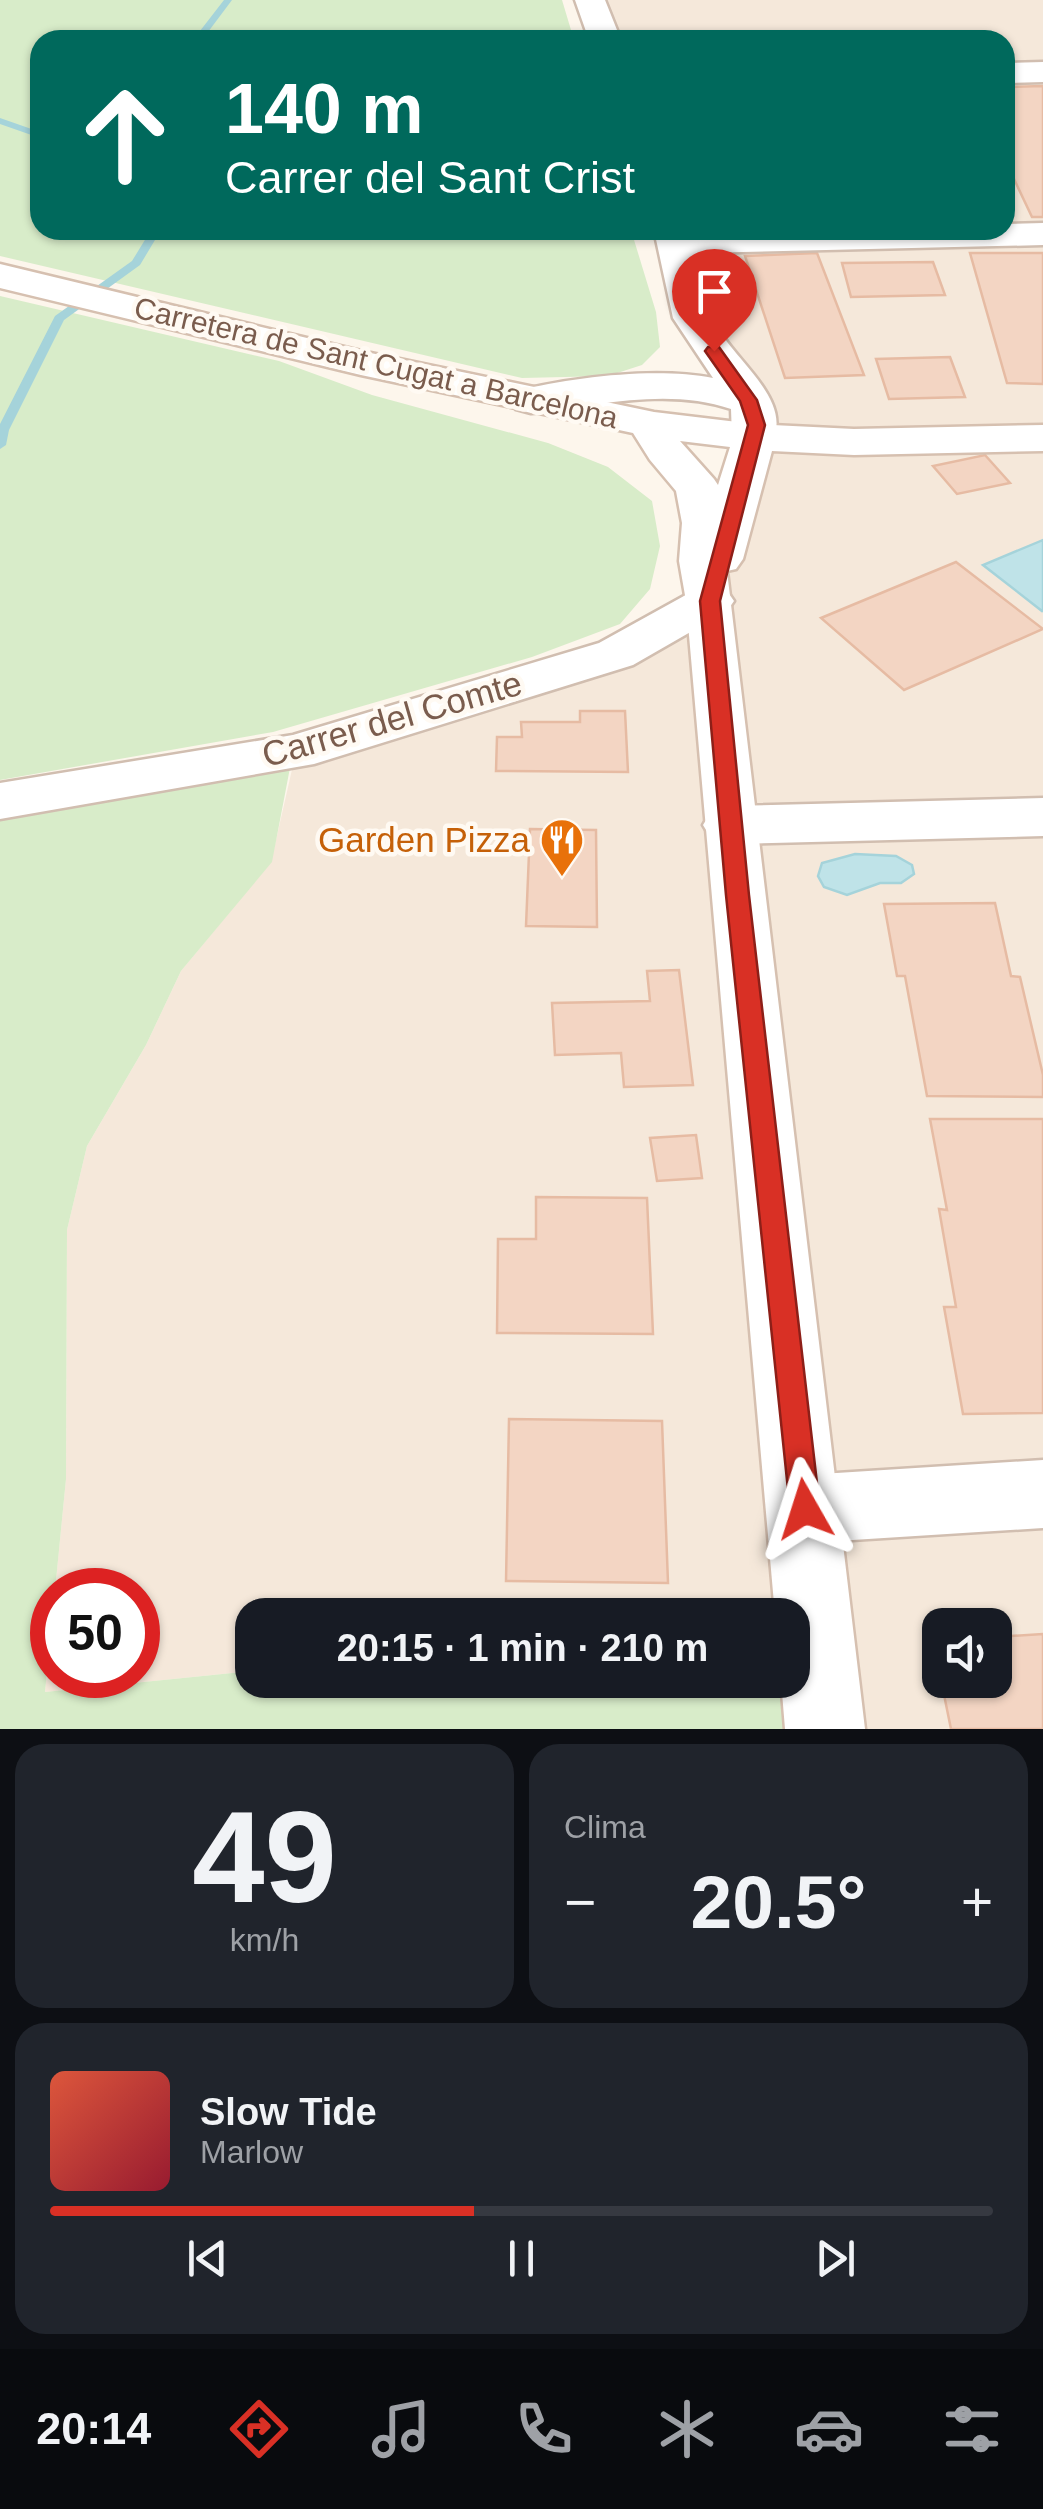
<!DOCTYPE html>
<html lang="es">
<meta charset="utf-8">
<style>
body{margin:0;font-family:Helvetica,sans-serif;background:#20242c;color:#f1f3f6;height:100vh;display:flex;flex-direction:column;font-size:38px;white-space:nowrap}
*{box-sizing:border-box;margin:0}
p{font-size:32px;color:#9ea1a6}
.icon{flex:none;width:55px;height:55px;fill:none;stroke:currentColor;stroke-width:2;stroke-linecap:round;stroke-linejoin:round}
.map{position:relative;height:1729px;overflow:hidden}
.side{display:flex;flex-direction:column;gap:15px;padding:15px;background:#0d0f14;flex:1}
.side>*{flex:none}
.guide{position:absolute;left:30px;top:30px;width:985px;height:210px;border-radius:30px;box-shadow:0 2px 8px #0004;background:#00695c;color:#fff;overflow:hidden}
.tools{position:absolute;left:922px;top:1608px;display:grid;gap:20px}
.tools a{display:grid;place-items:center;width:90px;height:90px;border-radius:20px;background:#171b24;box-shadow:0 2px 8px #0004;font-size:50px}
.speed{position:absolute;left:30px;top:1568px;display:flex;gap:20px;font-size:50px;font-weight:700;text-align:center}
.speed>*{display:grid;place-content:center;width:130px;height:130px;border-radius:50%;background:#171b24;box-shadow:0 2px 8px #0004;line-height:1}
.speed .limit{border:15px solid #d22;background:#fff;color:#111}
.pin{position:absolute;display:grid;place-items:center;width:85px;height:85px;color:#fff;margin:-102px -42px;border-radius:50% 50% 50% 0;rotate:-45deg;box-shadow:0 0 10px #0007}
.pin .icon{rotate:45deg}
.me{position:absolute;width:110px;margin:-55px;rotate:354deg;stroke-linejoin:round;filter:drop-shadow(0 0 8px #0008)}
.turn{display:flex;align-items:center;gap:35px;height:210px;padding:0 30px;font-size:45px}
.turn .icon{width:130px;height:130px;stroke-width:2.5}
.turn b{display:block;font-size:70px;line-height:85px}
.big{font-size:75px;font-weight:600;line-height:1.1}
.side .tile{flex:1;display:flex;flex-direction:column;justify-content:center;gap:15px;min-width:0;padding:0 35px;border-radius:30px;background:#20242c}
.side .dial{align-items:center;gap:0}
.dial b{font-size:130px;line-height:1}
.song{display:flex;align-items:center;gap:30px}
.cover{width:120px;height:120px;border-radius:15px;background:linear-gradient(135deg,hsl(10 70% 55%),hsl(350 70% 35%))}
.played{height:10px;border-radius:5px;background:linear-gradient(90deg,#d93025 45%,#363941 45%)}
.keys{display:flex;justify-content:space-around;direction:ltr}
.heat{display:flex;justify-content:space-between;align-items:center;font-size:55px;direction:ltr}
.side .tiles{flex:1;display:grid;gap:15px;grid-template-columns:1fr 1fr}
.tile:last-child{grid-column:span 2}
.trip{position:absolute;left:235px;top:1598px;width:575px;height:100px;border-radius:30px;background:#171b24;box-shadow:0 2px 8px #0004;font-weight:600;line-height:100px;text-align:center}
.tabs{display:flex;height:160px;justify-content:space-around;align-items:center;background:#090b0e;color:#9ea1a6}
.tabs .icon{width:70px;height:70px}
.tabs .on{color:#d93025}
.tabs b{font-size:45px;color:#f1f3f6}
.map>svg:first-child{display:block}
.residential{fill:#f5e8da;fill-rule:evenodd}
.green{fill:#d8ecc9}
.water{fill:#bfe3e8;stroke:#a5d3da;stroke-width:2.5}
.lines{fill:none;stroke-linecap:round;stroke-linejoin:round}
.stream{fill:#a5d3da;fill-rule:evenodd}
.building{fill:#f3d5c3;stroke:#e6bba3;stroke-width:2.5}
.street-casing{stroke:#d1beb0;stroke-width:5}
.secondary-casing{stroke:#d6c0b0;stroke-width:5}
.street{fill:#fff;fill-rule:evenodd}
.secondary{fill:#fff;fill-rule:evenodd}
.route{fill:#d93025;stroke:#8d1f18;stroke-width:2.5}
.labels{text-anchor:middle;stroke-width:9;stroke-linejoin:round;paint-order:stroke}
.far-street-label{font-size:30px;fill:#7a5c4d;stroke:#fffaf3}
.street-label{font-size:35px;fill:#7a5c4d;stroke:#fffaf3}
.food-label{font-size:35px;fill:#c56008;stroke:#fffaf3;text-anchor:end}
</style>
<div class="map">
<svg width="1043" height="1729" viewBox="0 0 1043 1729">
<rect width="100%" height="100%" fill="#fdf6ec"/>
<path class="residential" d="M590,0H1043V1729H825L792,1615H252V1671L45,1692L52,1618V1675H138V1590H55L66,1479L67,1230L87,1146L146,1045L181,971L271,862L296,752L616,654L710,601L751,449L676,238L1005,230V40H605ZM940,1625H995V1680H940Z"/>
<path class="green" d="M0,0H562L574,40H40V230H631L656,312L660,347L642,365L608,376L522,378L0,256Z
M0,296L279,361L372,395L548,443L608,467L652,501L660,546L650,589L620,624L532,657L273,732L0,780Z
M293,752L272,862L181,971L146,1045L87,1146L67,1230L66,1479L45,1692L252,1671V1680H792L825,1729H0V798Z"/>
<path class="water" d="M1043,540V610L1042,611L983,565Z
M855,854L896,856L912,865L914,874L901,883H880L847,895L824,887L818,876L822,863Z"/>
<g class="lines">
<path class="stream" d="M224,0H232L202,40H193Z
M0,118L40,132V138L0,124Z
M151,230H161L140,265L64,320L9,430L6,445L0,449V424L55,316L132,261Z"/>
</g>
<path class="building" d="M1043,86V217H1032L1005,160V87Z
M817,253L864,375L785,378L745,256Z
M970,253H1043V384L1007,383Z
M933,262L945,295L851,297L842,263Z
M950,357L965,397L889,399L876,359Z
M985,455L1010,483L957,494L933,466Z
M956,562L1043,629L904,690L821,618Z
M580,711H625L628,772L496,771L497,737H522L521,722H580Z
M530,829L596,830L597,927L526,926Z
M995,903L1011,976L1020,977L1043,1075V1097L927,1096L905,976H897L884,904Z
M679,970L693,1085L624,1087L621,1053L555,1055L552,1003L650,1001L647,971Z
M930,1119H1043V1413L963,1414L944,1307H956L939,1209L947,1210Z
M696,1135L702,1178L657,1181L650,1138Z
M536,1197L647,1198L653,1334L497,1333L498,1239H536Z
M509,1419L662,1421L668,1583L506,1581Z
M1043,1634V1729H951L941,1680H995V1637Z"/>
<g class="lines">
<g class="street-casing">
<path id="street" d="M575,0H605L621,40H589Z
M1043,62V82L1005,83V63Z
M1043,223V245L698,253C702,276 705,301 715,323C731,358 799,403 769,446L754,450L739,446L732,437L731,409C667,387 597,406 531,413L516,409L510,400L516,391C574,377 655,367 713,378L673,318L654,230H1005V224Z
M710,586L727,591L734,601L727,611L633,665L314,764L0,819V783L293,735L599,643L693,591Z
M1043,798V836L730,844L711,838L703,825L711,812L730,806Z
M1043,1460V1528L805,1543L779,1533L769,1509L779,1485L805,1475Z"/>
</g>
<g class="secondary-casing">
<path id="secondary" d="M0,264L361,351L654,412L754,424L854,429L1043,425V451L854,455L772,451L743,559L736,569L727,571L865,1729H785L781,1680H792V1615H775L686,601L679,561L682,523L676,491L650,460L633,433L361,375L0,288ZM680,441L730,447L718,485L714,479Z"/>
</g>
<use href="#street" class="street"/>
<use href="#secondary" class="secondary"/>
</g>
<path class="route" d="M708,347H719L757,400L765,425L720,601L749,895L820,1509L815,1519L805,1523L794,1519L790,1509L726,895L700,601L748,425L740,401L705,351Z"/>
<defs>
<g id="restaurant-pin" transform="scale(2.25)"><path d="M0 17L-7.5 6A9.5 9.5 0 1 1 7.5 6Z" fill="#e8710a" stroke="#fffaf3"/><path d="M-5-6h1v4h1v-4h1v4h1v-4h1v5L-1.5 .5V6h-2V.5L-5-1ZM5-6V6H3V1.5H1.5Q1.5-4 5-6Z" fill="#fff"/></g>
</defs>
<g fill-rule="evenodd">
<use href="#restaurant-pin" x="562" y="840"/>
</g>
<g class="labels">
<g class="far-street-label">
<text transform="translate(376 363) rotate(13)" y="10">Carretera de Sant Cugat a Barcelona</text>
</g>
<g class="street-label">
<text transform="translate(392 719) rotate(-16)" y="12">Carrer del Comte</text>
</g>
<g class="food-label">
<text x="530" y="852">Garden Pizza</text>
</g>
</g>
</svg>
<div class="tools">
<a><svg class="icon" aria-label="sound" viewBox="0 0 24 24"><path d="M4 9h4l5-4v14l-5-4H4zM17 9q2 3 0 6"/></svg></a>
</div>
<div class="speed"><div class="limit">50</div></div>
<div class="pin" style="left:714px;top:351px;background:#d93025"><svg class="icon" aria-label="arrive" viewBox="0 0 24 24"><path d="M6 21V4h12l-3 4 3 4H6"/></svg></div>
<svg class="me" style="left:805px;top:1509px" viewBox="-20 -20 40 40"><path d="M0-17L14 15 0 8-14 15z" fill="#d93025" stroke="#fff" stroke-width="4"/></svg>
<div class="trip">20:15 · 1 min · 210 m</div>
<div class="guide">
<div class="turn"><svg class="icon" aria-label="ahead" viewBox="0 0 24 24"><path d="M12 20V5M6 11l6-6 6 6"/></svg><div><b>140 m</b>Carrer del Sant Crist</div></div>
</div>
</div>
<section class="side">
<div class="tiles">
<div class="tile dial"><b>49</b><p>km/h</p></div>
<div class="tile"><p>Clima</p>
<div class="heat"><a>−</a><b class="big">20.5°</b><a>+</a></div>
</div>
<div class="tile">
<div class="song"><i class="cover"></i><div><b>Slow Tide</b><p>Marlow</p></div></div>
<div class="played"></div>
<div class="keys"><svg class="icon" aria-label="previous" viewBox="0 0 24 24"><path d="M18 5L8 12l10 7zM5 5v14"/></svg><svg class="icon" aria-label="pause" viewBox="0 0 24 24"><path d="M8 5v14M16 5v14"/></svg><svg class="icon" aria-label="next" viewBox="0 0 24 24"><path d="M6 5l10 7-10 7zM19 5v14"/></svg></div>
</div>
</div>
</section>
<nav class="tabs">
<b>20:14</b>
<svg class="icon on" aria-label="directions" viewBox="0 0 24 24"><path d="M12 3l9 9-9 9-9-9zM9 14v-3h6M13 9l2 2-2 2"/></svg>
<svg class="icon" aria-label="music" viewBox="0 0 24 24"><path d="M9 18V5l10-2v13"/><circle cx="6" cy="18" r="3"/><circle cx="16" cy="16" r="3"/></svg>
<svg class="icon" aria-label="phone" viewBox="0 0 24 24"><path d="M5 4h4l2 5-3 2q2 4 5 5l2-3 5 2v4C11 20 4 13 5 4z"/></svg>
<svg class="icon" aria-label="climate" viewBox="0 0 24 24"><path d="M12 3v18M4 7l16 10M4 17L20 7"/></svg>
<svg class="icon" aria-label="car" viewBox="0 0 24 24"><path d="M5 17H2v-5l4-1 3-4h7l3 4 3 1v5h-3M9 17h6M6 11h13"/><circle cx="7" cy="17" r="2"/><circle cx="17" cy="17" r="2"/></svg>
<svg class="icon" aria-label="filters" viewBox="0 0 24 24"><path d="M4 7h16M4 17h16"/><circle cx="9" cy="7" r="2"/><circle cx="15" cy="17" r="2"/></svg>
</nav>
